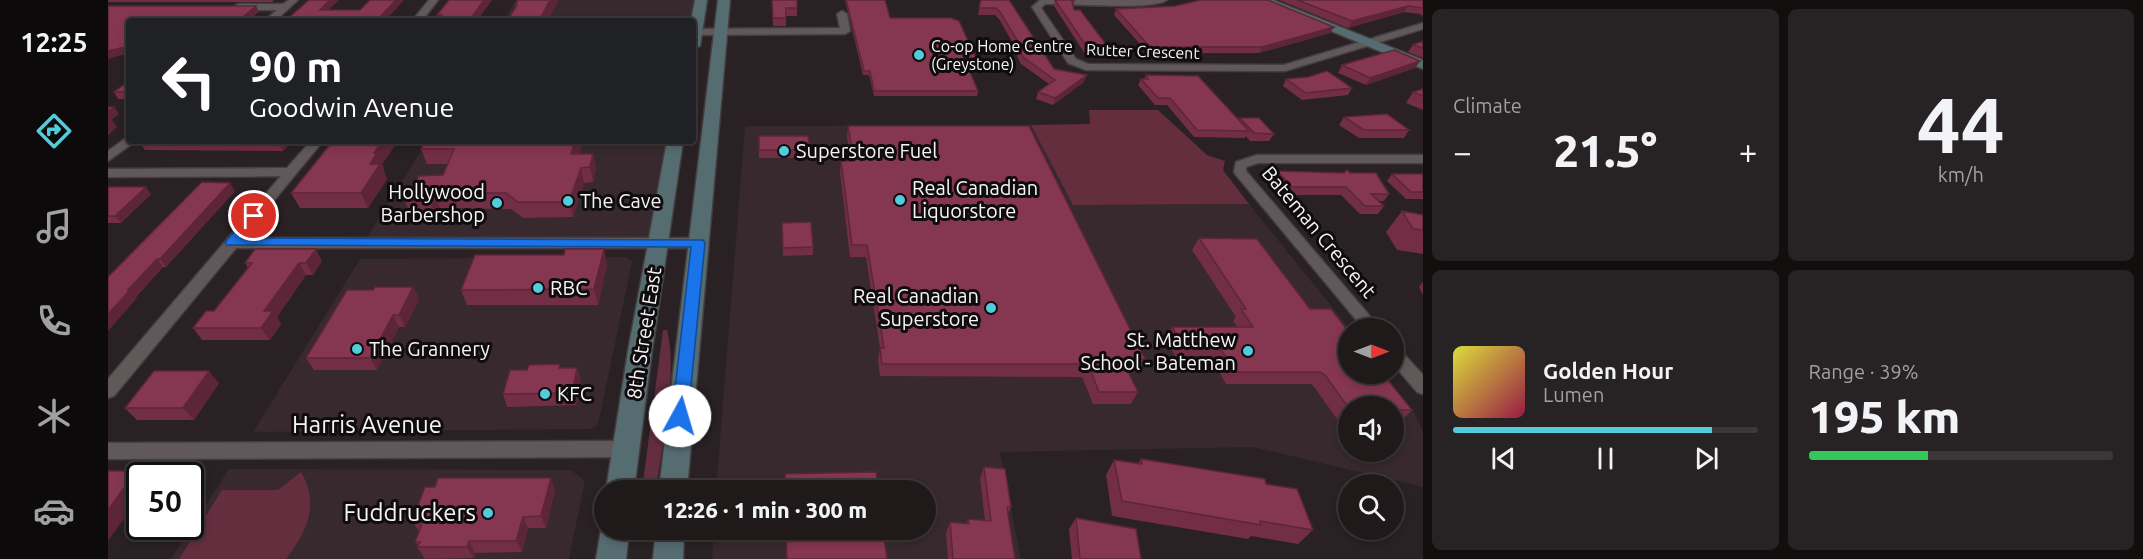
<!DOCTYPE html>
<meta charset="utf-8">
<style>
body{margin:0;font-family:Ubuntu,sans-serif;background:#272223;color:#f1f3f6;height:100vh;display:flex;flex-direction:column;font-size:22px;white-space:nowrap}
*{box-sizing:border-box;margin:0}
p{font-size:20px;color:#a1a0a2}
.icon{flex:none;width:33px;height:33px;fill:none;stroke:currentColor;stroke-width:2;stroke-linecap:round;stroke-linejoin:round}
.map{position:relative;flex:1;overflow:hidden}
.sheet{display:flex;flex-direction:column;gap:9px;padding:9px;background:#110e0e;width:720px}
.sheet>*{flex:none}
.top-card{position:absolute;left:18px;top:18px;width:570px;height:126px;border-radius:6px;box-shadow:0 3px 9px #0003,0 0 0 2px #3c3839;background:#202124;color:#fff;overflow:hidden}
.needle{width:39px;rotate:90deg}
.controls{position:absolute;left:1230px;top:318px;display:grid;gap:12px}
.controls a{display:grid;place-items:center;width:66px;height:66px;border-radius:50%;background:#1f191a;box-shadow:0 3px 9px #0003,0 0 0 2px #3c3839;font-size:30px}
.speed{position:absolute;left:18px;top:462px;display:flex;gap:12px;font-size:30px;font-weight:700;text-align:center}
.speed>*{display:grid;place-content:center;width:78px;height:78px;border-radius:50%;background:#1f191a;box-shadow:0 3px 9px #0003,0 0 0 2px #3c3839;line-height:1}
.speed .limit{border:3px solid #111;border-radius:9px;background:#fff;color:#111}
.pin{position:absolute;display:grid;place-items:center;width:51px;height:51px;color:#fff;margin:-26px;border:3px solid #fff;border-radius:50%;box-shadow:0 2px 6px #0007}
.me{position:absolute;width:66px;margin:-33px;rotate:6deg;stroke-linejoin:round;filter:drop-shadow(0 0 4px #0008)}
.turn{display:flex;align-items:center;gap:21px;height:126px;padding:0 24px;font-size:27px}
.turn .icon{width:78px;height:78px;stroke-width:2.5}
.turn b{display:block;font-size:42px;line-height:51px}
.big{font-size:45px;font-weight:800;line-height:1.1}
.sheet .widget{flex:1;display:flex;flex-direction:column;justify-content:center;gap:9px;min-width:0;padding:0 21px;border-radius:9px;background:#272223}
.sheet .dial{align-items:center;gap:0}
.dial b{font-size:78px;line-height:1}
.song{display:flex;align-items:center;gap:18px}
.cover{width:72px;height:72px;border-radius:9px;background:linear-gradient(135deg,hsl(60 70% 55%),hsl(340 70% 35%))}
.played{height:6px;border-radius:3px;background:linear-gradient(90deg,#53cbda 85%,#3c3839 85%)}
.keys{display:flex;justify-content:space-around;direction:ltr}
.heat{display:flex;justify-content:space-between;align-items:center;font-size:33px;direction:ltr}
.charge{height:9px;border-radius:4px;background:linear-gradient(90deg,#34c759 39%,#3c3839 0)}
.sheet .tiles{flex:1;display:grid;gap:9px;grid-template-columns:repeat(2,1fr)}
.trip{position:absolute;left:486px;top:480px;width:342px;height:60px;border-radius:30px;background:#1f191a;box-shadow:0 3px 9px #0003,0 0 0 2px #3c3839;font-weight:800;line-height:60px;text-align:center}
main{display:flex;flex:1;min-height:0}
.tabs{display:flex;flex-direction:column;width:108px;justify-content:space-around;align-items:center;background:#0c0a0a;color:#a1a0a2}
.tabs .icon{width:42px;height:42px}
.tabs .on{color:#53cbda}
.tabs b{font-size:27px;color:#f1f3f6}
.map>svg:first-child{display:block}
.built{fill:#37292d;fill-rule:evenodd}
.green{fill:#642e3f}
.lines{fill:none;stroke-linecap:round;stroke-linejoin:round}
.street-casing{stroke:#453e40;stroke-width:3}
.secondary-casing{stroke:#453e40;stroke-width:3}
.street{fill:#61585a;fill-rule:evenodd}
.secondary{fill:#556c71;fill-rule:evenodd}
.wall{fill:#722e45}
.shaded-wall{fill:#5d2638}
.building{fill:#853650;stroke:#5d2638;stroke-width:1.5}
.route{fill:#1a73e8;stroke:#114b97;stroke-width:1.5}
.poi-dot{fill:#53cbda;stroke:#0f0c0d;stroke-width:2}
.labels{text-anchor:middle;stroke-width:6;stroke-linejoin:round;paint-order:stroke}
.far-poi-label{font-size:16px;fill:#f8f3f4;stroke:#0f0c0d;text-anchor:start}
.far-street-label{font-size:16px;fill:#f8f3f4;stroke:#0f0c0d}
.poi-label{font-size:20px;fill:#f8f3f4;stroke:#0f0c0d;text-anchor:start}
.street-label{font-size:20px;fill:#f8f3f4;stroke:#0f0c0d}
.near-street-label{font-size:24px;fill:#f8f3f4;stroke:#0f0c0d}
.near-poi-label{font-size:24px;fill:#f8f3f4;stroke:#0f0c0d;text-anchor:end}
</style>
<main>
<nav class="tabs">
<b>12:25</b>
<svg class="icon on" aria-label="directions" viewBox="0 0 24 24"><path d="M12 3l9 9-9 9-9-9zM9 14v-3h6M13 9l2 2-2 2"/></svg>
<svg class="icon" aria-label="music" viewBox="0 0 24 24"><path d="M9 18V5l10-2v13"/><circle cx="6" cy="18" r="3"/><circle cx="16" cy="16" r="3"/></svg>
<svg class="icon" aria-label="phone" viewBox="0 0 24 24"><path d="M5 4h4l2 5-3 2q2 4 5 5l2-3 5 2v4C11 20 4 13 5 4z"/></svg>
<svg class="icon" aria-label="climate" viewBox="0 0 24 24"><path d="M12 3v18M4 7l16 10M4 17L20 7"/></svg>
<svg class="icon" aria-label="car" viewBox="0 0 24 24"><path d="M5 17H2v-5l4-1 3-4h7l3 4 3 1v5h-3M9 17h6M6 11h13"/><circle cx="7" cy="17" r="2"/><circle cx="17" cy="17" r="2"/></svg>
</nav>
<div class="map">
<svg width="1315" height="559" viewBox="0 0 1315 559">
<rect width="100%" height="100%" fill="#292123"/>
<path class="built" d="M408,0H593L585,21H395Z
M923,125L965,205L1141,204L1241,328L1240,374H1276L1306,412L1315,432V487L1145,447L892,452L913,559H604L606,530H818V490H608L637,126ZM1240,406H1286V452H1240Z
M319,141H567L552,243L256,242Z
M518,257L524,262L490,425L482,429L145,432L252,259Z
M121,469L463,470L477,481L461,559H63Z"/>
<path class="green" d="M981,110H1050L1099,155L1117,161L1115,170L1141,204L965,205L923,125L982,124Z
M555,330H559C570,372 554,445 548,490H534Z
M193,472C212,504 199,532 178,559H71L114,490H170Z"/>
<g class="lines">
<g class="street-casing">
<path id="street" d="M181,0H190L167,21H156L169,10H130L126,7L130,4H175Z
M321,0H330L314,21H304Z
M932,0H1059C1045,10 969,4 948,4H937L933,8L968,59L980,64L1176,65L1315,23V29L1177,71L978,70L960,63L924,7Z
M734,11L739,14L742,31L737,34L585,35V29L732,28L729,14Z
M21,136V141H26L25,143L0,161V151Z
M203,141H215L135,238H590L597,243L590,248H128L6,396L0,398V379L173,176L0,177V169L179,168Z
M1149,155H1315V163H1150L1138,167V171L1272,328H1255L1128,175L1126,172L1128,162Z
M1286,348L1292,350L1315,375V394L1309,392L1286,365Z
M518,441L525,443L527,449L525,455L518,457L0,459V443Z"/>
</g>
<g class="secondary-casing">
<path id="secondary" d="M587,0H599L592,46L585,50V21H583Z
M610,0H622L579,490H551Z
M1148,0H1165L1315,60V69Z
M559,141H575L544,351L526,490H498L520,351Z
M496,521V530H521L518,559H488L493,530Z
M548,530H576L575,559H545Z"/>
</g>
<use href="#street" class="street"/>
<use href="#secondary" class="secondary"/>
</g>
<path class="wall" d="M0,0H166L164,2H0Z
M664,0L689,8V16H678V26H665Z
M737,0H777L782,18L868,58L867,62H858L870,91L869,96H766L761,75H755Z
M873,0H901L946,69L976,82L945,105L928,99L930,92L941,84L913,64L906,50L907,47L891,19L887,15H870Z
M947,0H967L965,6L966,10L1000,47L998,54H977L946,6Z
M1171,0H1315V16L1312,14L1296,12L1240,28Z
M1067,6L1222,33L1151,53H1040L1006,15L1008,9Z
M1315,41V58L1300,52L1305,45Z
M1312,61L1307,68L1258,85L1230,73L1234,65Z
M1038,75L1131,120L1132,118L1166,134L1161,141H1142L1138,136L1137,138L1086,137L1059,105H1047L1030,85L1033,79H1036Z
M1178,79L1244,88L1240,95L1194,100L1175,86Z
M21,81V99H10L6,92Z
M1315,89V110L1298,103L1305,92Z
M1236,117L1301,130L1296,138H1251L1231,125Z
M740,126L1037,359L1031,371H1020L1030,392L1023,404H985L974,377L772,376L770,360L772,348L758,257H742L732,172L733,161H743L739,137Z
M651,136L702,150L701,158H651Z
M34,141H184L175,151L37,150L32,143Z
M225,141H290L274,164L276,168L275,169L279,179L260,208H192L183,193Z
M318,141H475L471,154H485L488,169L485,182L476,183L465,217L415,218L403,209L332,208L327,216H303L297,201L335,175L340,164H319L313,149Z
M1169,171L1242,173L1281,194L1276,201H1271L1276,206L1270,214H1252L1233,195H1179L1164,179Z
M1284,174H1315V199H1298L1279,181Z
M0,187L43,194L13,223H0Z
M127,191L58,267H55L28,297L29,298L0,277Z
M1294,211L1315,215V254L1289,250L1278,232Z
M674,223L705,247V255L675,256Z
M1091,238L1202,309L1304,410L1292,422H1286V406H1240V422H1231L1207,388L1203,384H1118L1102,356H1067L1057,339L1064,327H1129L1125,321L1128,317L1084,250Z
M456,255L499,265L490,305H359L353,290Z
M214,261L205,275H198L169,317L173,324L162,340H94L85,328L106,311L140,268L137,263Z
M1315,282V295L1311,287Z
M305,287L311,299L297,327H291L269,370H206L198,358L265,290Z
M453,368H469L473,380L468,405L399,407L395,394Z
M111,383L86,420H29L17,408Z
M1033,459L1158,484L1205,530L1190,544L1143,536L1140,539L1004,516L998,475L1006,460L1030,463Z
M876,467L903,507L900,514L907,559H840L838,533L842,522L859,524L860,519L877,521L872,478Z
M447,490L438,528H420L414,552L367,553L366,558L317,559L309,547L310,546L307,542L311,531L304,521Z
M968,518L1033,559H964L961,529Z"/>
<path class="shaded-wall" d="M222,0H231L214,16L212,10Z
M288,0H296L277,21H268Z
M376,0H384L369,21H361Z
M442,0H451L440,21H431Z
M148,6L151,12L140,21H130Z
M1300,6L1296,12L1240,28L1244,21Z
M1226,27L1222,33L1151,53L1154,47Z
M21,46V53L0,59V51Z
M1312,61L1307,68L1258,85L1262,78Z
M979,75L976,82L945,105L947,98Z
M6,107L11,114L0,123V112Z
M4,120L9,127L0,135V123Z
M173,141H184L175,151L171,144Z
M274,141H290L274,164L276,168L275,169L279,179L260,208L253,193L266,153Z
M467,141H475L466,169L463,154Z
M485,154L488,169L485,182L482,167Z
M473,168L476,183L465,217L461,202Z
M122,183L127,191L58,267L52,259Z
M38,187L43,194L13,223L7,216Z
M326,193L332,208L327,216L321,200Z
M208,249L214,261L205,275L198,263Z
M496,249L499,265L490,305L486,289Z
M49,259L55,267L28,297L29,298L0,331V314L20,290Z
M191,263L198,275L169,317L173,324L162,340L153,328L156,311Z
M305,287L311,299L297,327L291,315Z
M285,315L291,327L269,370L262,358Z
M469,368L473,380L468,405L464,393Z
M101,371L111,383L86,420L75,408Z
M28,471L33,476H32V496L0,541V510Z
M443,478L447,490L438,528L433,516Z
M415,517L420,528L414,552L408,541Z
M361,541L367,553L366,558L359,547Z"/>
<path class="building" d="M201,0H222L212,10H252L262,0H288L268,21H177Z
M341,0H376L361,21H329L334,15H329Z
M410,0H442L431,21H399L409,5H407Z
M664,0H689V8H678V18H665Z
M738,0H777L782,18H843L851,21L868,58H856L870,91H766L762,71H756Z
M873,0H901L946,69L979,75L947,98L930,92L947,80L915,57L908,43H911L892,12L888,8H871Z
M947,0H967L964,1L966,10H972L1000,47H979Z
M1093,0H1160L1226,27L1154,47H1042L1008,9L1067,6Z
M1189,0H1315V8L1300,6L1244,21Z
M0,6H148L130,21H21V46L0,51Z
M1315,41V48L1305,45Z
M1286,50L1312,61L1262,78L1234,65Z
M1219,71L1244,88L1198,93L1178,79L1200,77Z
M1038,75L1090,76L1141,131L1089,130L1062,98H1050L1033,79H1040Z
M21,81V92H6Z
M1315,89V96L1305,92Z
M0,107H6L0,112Z
M1279,114L1301,130H1256L1236,117Z
M1132,118H1151L1166,134L1146,133Z
M740,126H921L1037,359H1014L1030,392H991L980,364H774L772,348H776L759,245H744L733,161H746Z
M651,136H700L702,150H651Z
M34,141H173L171,144L32,143Z
M225,141H274L266,153H269L262,164H272L253,193H183Z
M318,141H467L463,154H485L482,167L473,168L461,202H410L398,193H326L321,200L297,201L311,176L335,175L346,149H313Z
M1239,170L1242,173H1268L1281,194H1263L1276,206H1257L1238,187H1184L1169,171L1236,173Z
M1284,174H1315V192H1303Z
M94,182L122,183L52,259H49L20,290H22L0,314V277Z
M0,187H38L7,216H0Z
M1294,211L1315,215V230L1305,229Z
M703,222L705,247L675,248L674,223Z
M1091,238L1149,239L1202,309H1223L1240,331V374H1275L1304,410H1286V406H1240V407L1217,375L1212,372H1126L1110,344H1074L1064,327H1145L1133,309H1138Z
M147,249H208L198,263H191L156,311H165L153,328H85L98,311H106L144,263H137Z
M457,249H496L486,289L353,290L367,255H456Z
M267,287H305L291,315H285L262,358H198L239,290H265Z
M452,364L451,368H469L464,393L395,394L402,370H419L421,365Z
M46,371H101L75,408H17Z
M1033,459L1157,479L1158,484L1189,489L1205,530L1152,521L1153,525L1014,501L1006,460L1034,464Z
M876,467L897,469L903,507H899L907,559H845L842,522L861,524L860,519L883,521Z
M0,471H28L0,510Z
M768,472L769,479H776L778,490H678L677,474Z
M330,478H443L433,516L415,517L408,541H361L359,547H309L312,542H307L315,521H304L317,487H327Z
M968,518L1028,529L1033,559H972Z
M678,530H775L779,559H679Z"/>
<path class="route" d="M146,212L152,216L134,238L595,240L597,243L580,416L578,421L572,423L566,421L564,416L583,247L119,245L117,243L119,240L142,213Z"/>
<g class="poi-dot">
<circle cx="811" cy="55" r="6"/>
<circle cx="676" cy="151" r="6"/>
<circle cx="792" cy="200" r="6"/>
<circle cx="460" cy="201" r="6"/>
<circle cx="389" cy="203" r="6"/>
<circle cx="430" cy="288" r="6"/>
<circle cx="883" cy="308" r="6"/>
<circle cx="249" cy="349" r="6"/>
<circle cx="1140" cy="351" r="6"/>
<circle cx="437" cy="394" r="6"/>
<circle cx="380" cy="513" r="6"/>
</g>
<g class="labels">
<g class="far-poi-label">
<text x="823" y="52">Co-op Home Centre<tspan x="823" dy="18">(Greystone)</tspan></text>
</g>
<g class="far-street-label">
<text transform="translate(1035 51) rotate(2)" y="6">Rutter Crescent</text>
</g>
<g class="poi-label">
<text x="688" y="158">Superstore Fuel</text>
<text x="804" y="195">Real Canadian<tspan x="804" dy="23">Liquorstore</tspan></text>
<text x="377" y="199" text-anchor="end">Hollywood<tspan x="377" dy="23">Barbershop</tspan></text>
<text x="472" y="208">The Cave</text>
<text x="442" y="295">RBC</text>
<text x="871" y="303" text-anchor="end">Real Canadian<tspan x="871" dy="23">Superstore</tspan></text>
<text x="1128" y="347" text-anchor="end">St. Matthew<tspan x="1128" dy="23">School - Bateman</tspan></text>
<text x="261" y="356">The Grannery</text>
<text x="449" y="401">KFC</text>
</g>
<g class="street-label">
<text transform="translate(1211 232) rotate(50)" y="7">Bateman Crescent</text>
<text transform="translate(536 333) rotate(-81)" y="7">8th Street East</text>
</g>
<g class="near-street-label">
<text x="259" y="433">Harris Avenue</text>
</g>
<g class="near-poi-label">
<text x="368" y="521">Fuddruckers</text>
</g>
</g>
</svg>
<div class="controls">
<a><svg class="needle" viewBox="-14 -14 28 28"><path d="M0-13l5 13h-10z" fill="#e53935"/><path d="M0 13l5-13h-10z" fill="#a1a0a2"/></svg></a>
<a><svg class="icon" aria-label="sound" viewBox="0 0 24 24"><path d="M4 9h4l5-4v14l-5-4H4zM17 9q2 3 0 6"/></svg></a>
<a><svg class="icon" aria-label="search" viewBox="0 0 24 24"><circle cx="10" cy="10" r="6"/><path d="M15 15l6 6"/></svg></a>
</div>
<div class="speed"><div class="limit">50</div></div>
<div class="pin" style="left:146px;top:216px;background:#d93025"><svg class="icon" aria-label="arrive" viewBox="0 0 24 24"><path d="M6 21V4h12l-3 4 3 4H6"/></svg></div>
<svg class="me" style="left:572px;top:416px" viewBox="-20 -20 40 40"><circle r="19" fill="#fff"/><path d="M0-13L10 11 0 6-10 11z" fill="#1a73e8"/></svg>
<div class="trip">12:26 · 1 min · 300 m</div>
<div class="top-card">
<div class="turn"><svg class="icon" aria-label="left" viewBox="0 0 24 24"><path d="M17 20v-9H6M10 6l-5 5 5 5"/></svg><div><b>90 m</b>Goodwin Avenue</div></div>
</div>
</div>
<section class="sheet">
<div class="tiles">
<div class="widget"><p>Climate</p>
<div class="heat"><a>−</a><b class="big">21.5°</b><a>+</a></div>
</div>
<div class="widget dial"><b>44</b><p>km/h</p></div>
<div class="widget">
<div class="song"><i class="cover"></i><div><b>Golden Hour</b><p>Lumen</p></div></div>
<div class="played"></div>
<div class="keys"><svg class="icon" aria-label="previous" viewBox="0 0 24 24"><path d="M18 5L8 12l10 7zM5 5v14"/></svg><svg class="icon" aria-label="pause" viewBox="0 0 24 24"><path d="M8 5v14M16 5v14"/></svg><svg class="icon" aria-label="next" viewBox="0 0 24 24"><path d="M6 5l10 7-10 7zM19 5v14"/></svg></div>
</div>
<div class="widget"><p>Range · 39%</p><b class="big">195 km</b><div class="charge"></div></div>
</div>
</section>
</main>
